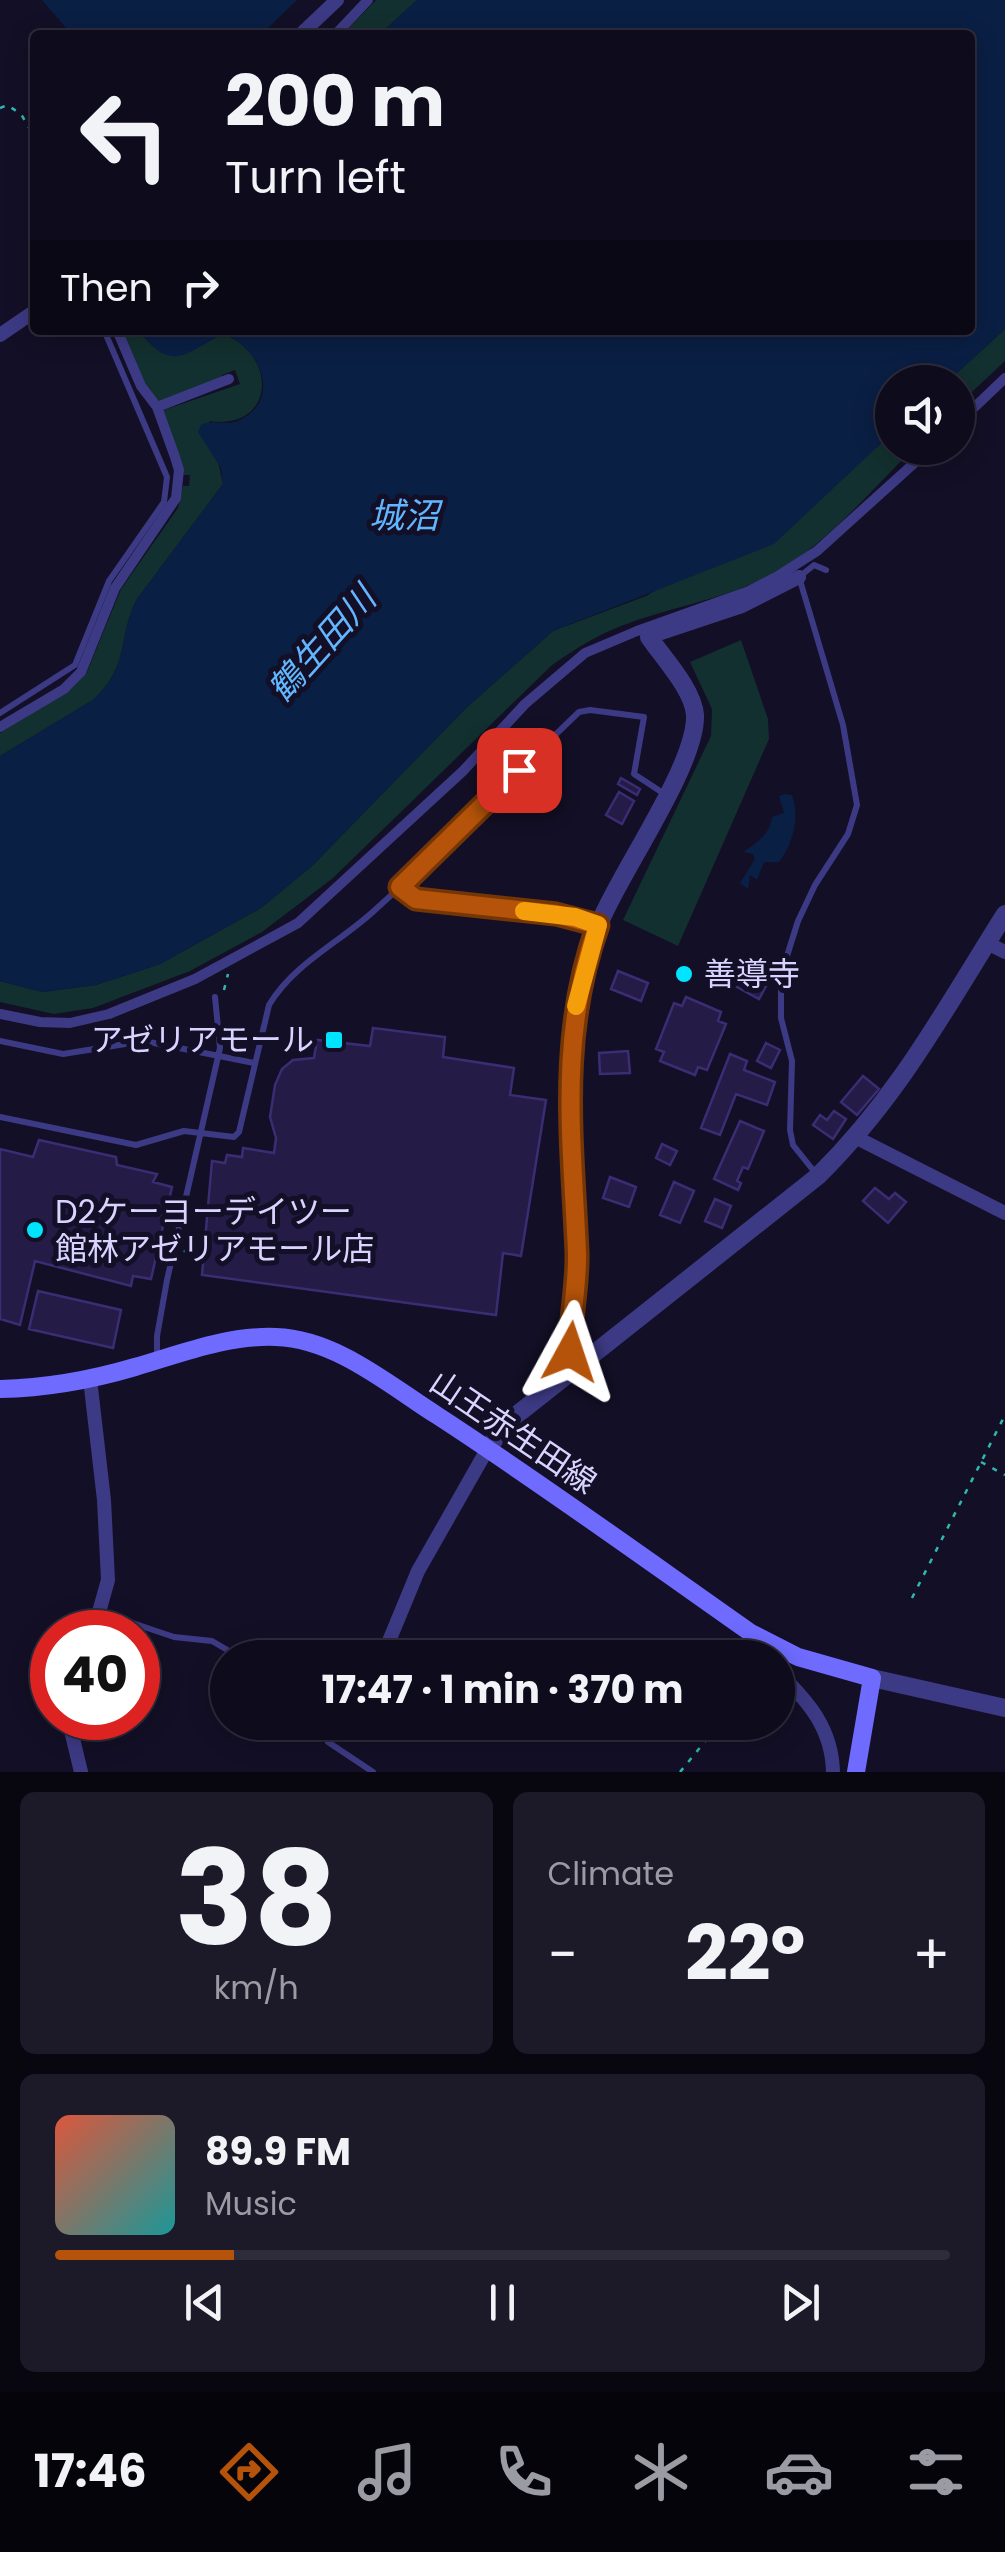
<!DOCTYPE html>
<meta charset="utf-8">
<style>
body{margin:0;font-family:Poppins,"Noto Sans JP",sans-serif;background:#1c1929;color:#f1f3f6;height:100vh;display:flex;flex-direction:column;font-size:38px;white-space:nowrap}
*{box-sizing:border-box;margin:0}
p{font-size:32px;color:#9b9ba3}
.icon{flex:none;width:55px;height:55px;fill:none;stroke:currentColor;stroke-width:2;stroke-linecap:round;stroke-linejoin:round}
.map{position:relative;height:1772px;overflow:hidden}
.panel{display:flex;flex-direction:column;gap:20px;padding:20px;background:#08060f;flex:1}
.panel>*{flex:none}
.hud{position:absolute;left:30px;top:30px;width:945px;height:305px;border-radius:10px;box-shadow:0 5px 25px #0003,0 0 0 2px #2e2b3b;background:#0e0b1c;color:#f1f3f6;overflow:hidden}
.controls{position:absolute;left:875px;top:365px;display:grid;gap:20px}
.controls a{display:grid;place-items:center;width:100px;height:100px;border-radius:50%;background:#0e0b1c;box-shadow:0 5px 25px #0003,0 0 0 2px #2e2b3b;font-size:50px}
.speed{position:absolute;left:30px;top:1610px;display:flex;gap:20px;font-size:50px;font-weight:700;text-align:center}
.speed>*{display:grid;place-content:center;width:130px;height:130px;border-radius:50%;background:#0e0b1c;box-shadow:0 5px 25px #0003,0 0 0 2px #2e2b3b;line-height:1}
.speed .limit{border:15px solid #d22;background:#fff;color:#111}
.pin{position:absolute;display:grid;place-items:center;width:85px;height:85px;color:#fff;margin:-42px;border-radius:20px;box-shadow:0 5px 15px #0006}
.me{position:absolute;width:110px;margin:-55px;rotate:5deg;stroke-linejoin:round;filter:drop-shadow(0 0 8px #0008)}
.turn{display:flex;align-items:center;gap:35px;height:210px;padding:0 30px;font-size:45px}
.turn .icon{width:130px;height:130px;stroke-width:2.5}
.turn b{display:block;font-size:70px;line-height:85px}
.then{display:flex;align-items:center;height:95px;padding:0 30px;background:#0003;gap:20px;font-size:38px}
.big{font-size:75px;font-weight:700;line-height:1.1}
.panel .tile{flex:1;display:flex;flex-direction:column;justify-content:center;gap:15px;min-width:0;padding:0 35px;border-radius:15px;background:#1c1929}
.panel .dial{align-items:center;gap:0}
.dial b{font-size:130px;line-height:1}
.song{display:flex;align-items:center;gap:30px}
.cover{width:120px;height:120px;border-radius:15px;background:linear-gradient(135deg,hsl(10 70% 55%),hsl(180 70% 35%))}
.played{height:10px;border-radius:5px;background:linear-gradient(90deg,#b45309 20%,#2e2b3b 20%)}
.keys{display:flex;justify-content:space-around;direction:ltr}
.heat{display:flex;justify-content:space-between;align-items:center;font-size:55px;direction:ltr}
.panel .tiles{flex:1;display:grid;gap:20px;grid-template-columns:1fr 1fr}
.tile:last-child{grid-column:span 2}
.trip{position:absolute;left:210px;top:1640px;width:585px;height:100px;border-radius:50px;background:#0e0b1c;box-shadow:0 5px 25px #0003,0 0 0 2px #2e2b3b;font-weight:700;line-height:100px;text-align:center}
.dock{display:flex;height:160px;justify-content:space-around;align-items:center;background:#06040b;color:#9b9ba3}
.dock .icon{width:70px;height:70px}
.dock .current{color:#b45309}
.dock b{font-size:45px;color:#f1f3f6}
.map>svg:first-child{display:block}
.green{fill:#12302f}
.water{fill:#0a1f44}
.building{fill:#241b47;stroke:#3b2d73;stroke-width:2.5}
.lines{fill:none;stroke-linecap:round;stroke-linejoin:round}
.path{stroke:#2fb8b0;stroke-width:2.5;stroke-dasharray:5 8;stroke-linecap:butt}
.service{stroke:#3d3a85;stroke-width:6}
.pedestrian{stroke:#3d3a85;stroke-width:10}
.minor{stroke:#3d3a85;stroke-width:14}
.tertiary{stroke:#3d3a85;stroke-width:18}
.secondary{stroke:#6f6bff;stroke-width:18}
.path-bridge{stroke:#2fb8b0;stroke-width:2.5;stroke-dasharray:5 8;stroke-linecap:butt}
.route-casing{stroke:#753606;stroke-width:25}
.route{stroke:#b45309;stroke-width:18}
.slow{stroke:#f59e0b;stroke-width:18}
.poi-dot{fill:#00e5ff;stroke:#130f26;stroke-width:4}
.labels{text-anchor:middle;stroke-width:10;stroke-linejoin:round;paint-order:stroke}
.poi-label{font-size:32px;fill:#d9d4ff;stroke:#130f26;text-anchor:start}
.street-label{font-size:32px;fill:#d9d4ff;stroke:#130f26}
.water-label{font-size:35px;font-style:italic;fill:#62b6ff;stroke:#130f26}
</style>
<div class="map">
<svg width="1005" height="1772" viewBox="0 0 1005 1772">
<rect width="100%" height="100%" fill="#130f26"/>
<path class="green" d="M376,0H417L379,35H342Z
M1005,329V361L958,405V382H947Z
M121,330H138C172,372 184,353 223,334C279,355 275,431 209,421L223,484L137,599C117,637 131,665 93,700L0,756V733L71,689L86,674L121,589L178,508L183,486H189L190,475H184L161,411L240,384L235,370L222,375V378L156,402L136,369Z
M892,433V448H914C870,491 826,546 770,575C727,598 678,606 632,622C602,632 576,648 551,666L333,878L262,932L190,971L93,1008L54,1014L0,1002V981L43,992L96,985L160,964L261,908L312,866L466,708L553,631L646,596L836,485Z
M741,640L768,719L769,739L678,946L623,920L711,736L712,709L690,662Z"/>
<path class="water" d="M42,0H297L261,35H72Z
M417,0H1005V329L947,382H892V433L774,544L553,631L466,708L312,866L261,908L160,964L96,985L42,992L0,981V756L93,700C131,665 117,637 137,599L223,484L221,468L198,432L201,425C214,418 226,427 240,420C282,400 261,347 223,334C183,354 173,374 138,330H970V35H379Z
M785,794L792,795C800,817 793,844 779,862H764L757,880L750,875L748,889L740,883L755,859L753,854L743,852C757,843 770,834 772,817L784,813L779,796Z"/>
<path class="building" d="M621,778L640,789L637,795L618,784Z
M619,792L634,801L622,824L606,815Z
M750,963L772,975L759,999L737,987Z
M618,971L648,983L641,1001L611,989Z
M686,997L721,1012L718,1021L726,1024L707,1070L698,1067L695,1075L660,1061L664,1052L656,1049L674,1003L682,1006Z
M373,1028L445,1037L443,1057L514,1068L510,1095L546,1100L521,1256L503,1253L496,1315L202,1275L212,1161L225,1163L227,1155L242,1157L243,1148L274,1153L276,1138L270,1117L275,1085L282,1069L293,1060L314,1058L317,1040L370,1046Z
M766,1043L780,1050L771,1068L757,1061Z
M628,1051L630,1073L600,1074L599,1053Z
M730,1054L747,1061L744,1070L775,1082L767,1105L736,1094L720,1135L701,1128Z
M863,1076L879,1089L857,1115L841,1102Z
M834,1111L846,1119L833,1139L813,1125L820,1115L827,1120Z
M740,1121L764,1131L748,1169L743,1167L737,1181L741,1183L738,1190L714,1179Z
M39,1140L116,1157L117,1165L157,1174L153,1182L172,1187L151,1279L133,1276L131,1286L35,1261L20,1325L0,1319V1149L33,1157Z
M662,1144L677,1151L670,1165L656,1158Z
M610,1177L636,1187L629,1207L603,1198Z
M674,1182L694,1191L680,1223L660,1215Z
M875,1188L889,1199L895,1193L906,1202L888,1223L863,1201Z
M715,1199L731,1206L722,1228L705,1221Z
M38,1291L121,1310L113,1348L29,1329Z"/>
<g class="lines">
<path class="path" d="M0,108L7,105L21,114L35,138
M224,990L228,974
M981,1462L1005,1475
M912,1598L1005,1415
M680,1772L721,1722"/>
<path class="service" d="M0,713L75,665L109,581L164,502L167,477L104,330
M400,887L415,899L575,917L597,925
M0,1041L63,1054L144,1041L254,1063
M0,1117L136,1145L184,1131L234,1137L239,1132L269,1005C294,963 341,942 376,909C446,846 511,777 579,712L590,710L644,717L634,774L666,795
M817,1175L793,1145L790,1130L792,1061L781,1018V975L798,921L815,885L848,834L857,805L843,725L799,577L814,565L826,570
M157,1359V1336L167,1280L220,1048L215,997
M100,1612L174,1637L212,1641L241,1658
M341,1722L328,1742L373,1772"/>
<path class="pedestrian" d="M335,35L368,0
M157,407L229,379
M958,423L1005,378
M0,727L64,689L81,672L115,588L176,498L179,470L175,457L157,407L141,386L117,330
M0,1014L40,1022L70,1023L109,1014L195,979L298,923L463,771L525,704L585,653L637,631L749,591L778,576L817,551L931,448"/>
<path class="minor" d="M300,35L337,0
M0,335L35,311
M649,637L742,606L799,577
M987,943L1005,952
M857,1138L1005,1213
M85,1632L99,1612L108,1580L104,1500L90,1379
M382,1658L418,1571L488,1448
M778,1672C808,1701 832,1728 833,1772
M68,1718L81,1772"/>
<path class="tertiary" d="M576,1367C561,1332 578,1292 577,1255C574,1141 556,1031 600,922C621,871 697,764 695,715C693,689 663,658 649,637
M488,1448L509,1421L818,1176C899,1096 945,1009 1005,914
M872,1678L1005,1708"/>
<path class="secondary" d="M0,1389C46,1388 91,1380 135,1367C180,1354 227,1335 276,1337C336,1339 389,1385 438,1416C544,1485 647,1560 751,1633L798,1657L872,1678L856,1772"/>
<path class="path-bridge" d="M158,1247L203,1254"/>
</g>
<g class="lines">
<g class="route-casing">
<path id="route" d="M519,770L400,887L416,899L556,914L598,925C558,1036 572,1138 577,1252C578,1286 570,1319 570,1352"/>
</g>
<use href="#route" class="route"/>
<path class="slow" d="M524,911L575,917L598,925L576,1006"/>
</g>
<g class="poi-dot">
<circle cx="684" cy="974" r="10"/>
<rect x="324" y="1030" width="20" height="20" rx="5"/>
<circle cx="35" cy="1230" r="10"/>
</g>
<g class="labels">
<g class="poi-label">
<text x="704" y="985">善導寺</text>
<text x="314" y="1051" text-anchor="end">アゼリアモール</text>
<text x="55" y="1223">D2ケーヨーデイツー<tspan x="55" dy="37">館林アゼリアモール店</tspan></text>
</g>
<g class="street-label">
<text transform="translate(513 1432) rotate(34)" y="11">山王赤生田線</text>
</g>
<g class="water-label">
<text x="404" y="528">城沼</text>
<text transform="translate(322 644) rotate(-48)" y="12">鶴生田川</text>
</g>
</g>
</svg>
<div class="controls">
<a><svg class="icon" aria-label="sound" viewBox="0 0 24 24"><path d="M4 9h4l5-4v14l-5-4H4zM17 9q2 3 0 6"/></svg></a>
</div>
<div class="speed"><div class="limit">40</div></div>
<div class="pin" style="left:519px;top:770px;background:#d93025"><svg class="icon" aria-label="arrive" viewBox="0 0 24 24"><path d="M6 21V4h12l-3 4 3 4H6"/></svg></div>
<svg class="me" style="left:570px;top:1352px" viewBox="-20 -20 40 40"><path d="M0-17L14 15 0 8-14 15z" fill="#b45309" stroke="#fff" stroke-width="4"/></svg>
<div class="trip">17:47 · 1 min · 370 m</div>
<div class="hud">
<div class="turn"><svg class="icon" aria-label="left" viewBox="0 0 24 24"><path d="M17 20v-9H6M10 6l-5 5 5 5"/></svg><div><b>200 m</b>Turn left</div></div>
<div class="then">Then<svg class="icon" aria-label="right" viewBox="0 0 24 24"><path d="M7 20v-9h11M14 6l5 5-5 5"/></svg></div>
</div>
</div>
<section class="panel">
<div class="tiles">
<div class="tile dial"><b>38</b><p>km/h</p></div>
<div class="tile"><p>Climate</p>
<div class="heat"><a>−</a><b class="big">22°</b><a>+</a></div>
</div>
<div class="tile">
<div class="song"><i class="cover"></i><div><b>89.9 FM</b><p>Music</p></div></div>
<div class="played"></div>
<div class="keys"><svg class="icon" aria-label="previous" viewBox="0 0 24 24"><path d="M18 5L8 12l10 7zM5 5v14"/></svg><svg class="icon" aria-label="pause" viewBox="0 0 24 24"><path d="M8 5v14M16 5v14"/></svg><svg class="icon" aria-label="next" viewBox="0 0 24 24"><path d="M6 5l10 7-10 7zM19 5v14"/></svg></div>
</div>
</div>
</section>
<nav class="dock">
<b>17:46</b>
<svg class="icon current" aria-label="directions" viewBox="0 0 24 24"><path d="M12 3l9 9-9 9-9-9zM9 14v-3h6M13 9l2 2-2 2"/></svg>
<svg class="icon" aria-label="music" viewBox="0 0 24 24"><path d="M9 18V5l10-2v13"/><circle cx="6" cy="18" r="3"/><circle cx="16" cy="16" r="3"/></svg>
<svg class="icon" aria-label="phone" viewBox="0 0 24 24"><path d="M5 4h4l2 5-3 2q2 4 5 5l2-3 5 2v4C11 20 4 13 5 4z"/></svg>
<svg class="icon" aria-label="climate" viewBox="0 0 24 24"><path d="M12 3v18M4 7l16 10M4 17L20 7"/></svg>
<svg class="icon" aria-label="car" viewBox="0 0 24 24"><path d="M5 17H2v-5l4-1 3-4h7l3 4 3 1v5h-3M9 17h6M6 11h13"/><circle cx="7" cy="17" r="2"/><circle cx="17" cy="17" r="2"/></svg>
<svg class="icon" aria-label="filters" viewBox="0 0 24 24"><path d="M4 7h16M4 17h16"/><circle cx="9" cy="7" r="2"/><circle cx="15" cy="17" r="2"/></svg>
</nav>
